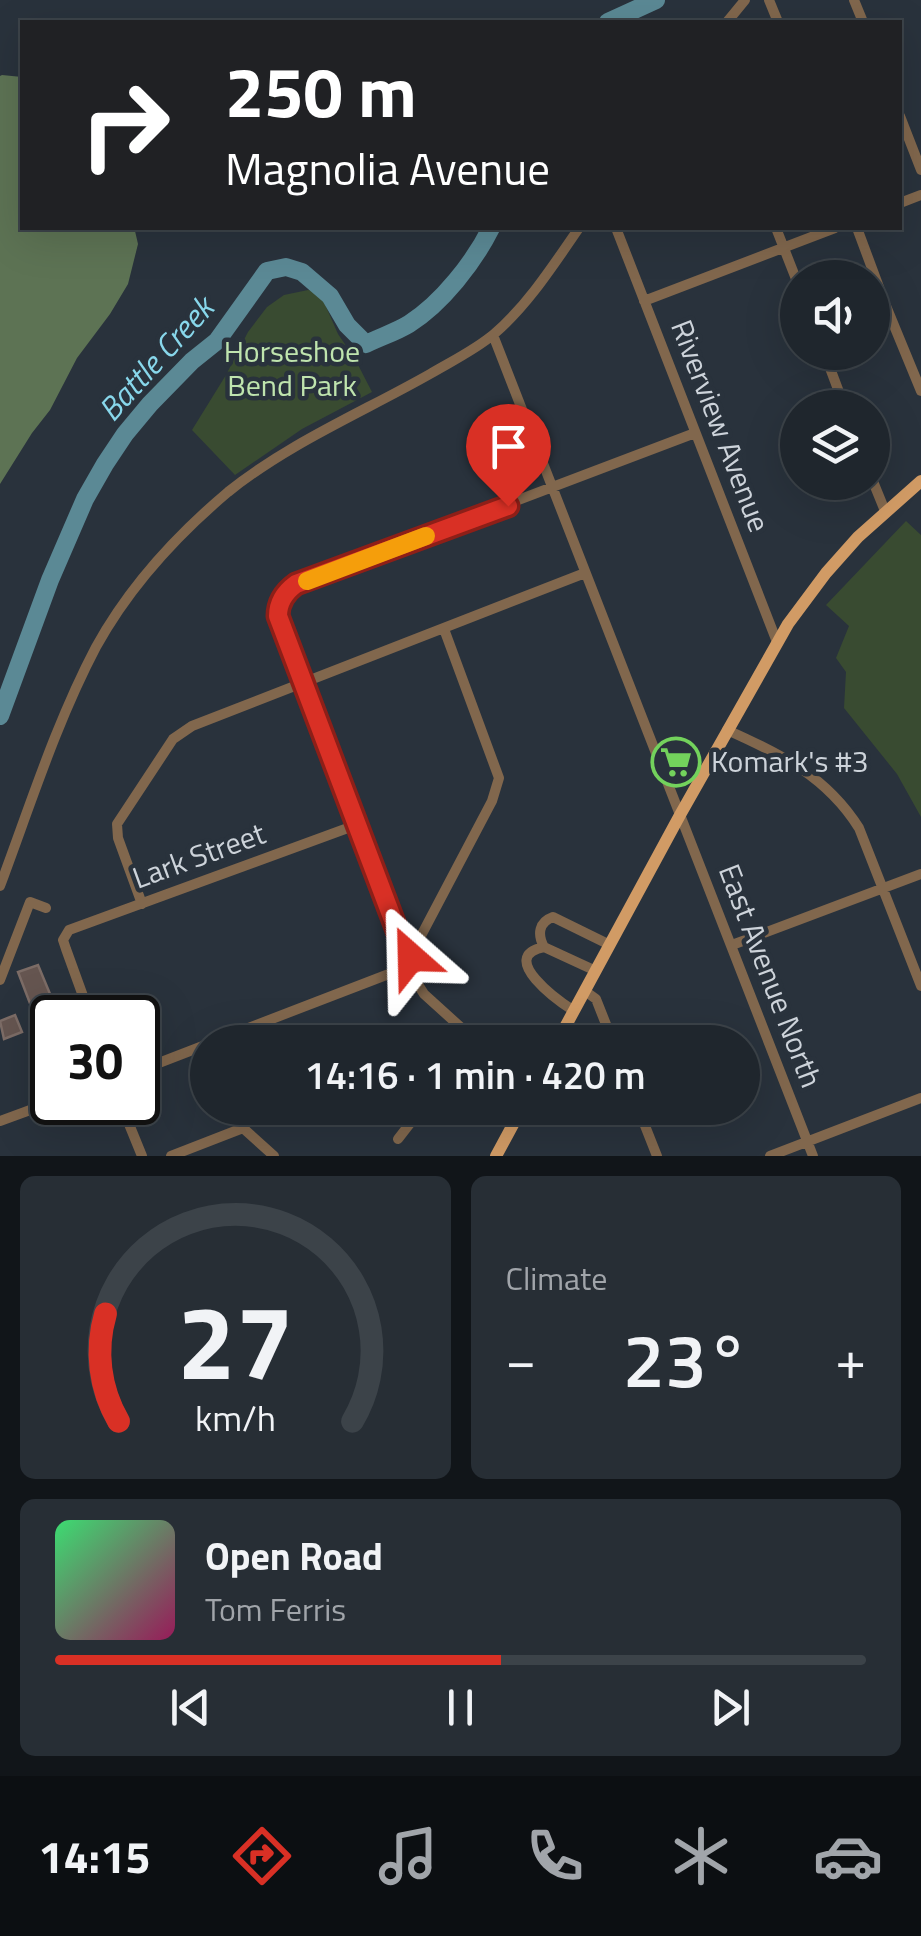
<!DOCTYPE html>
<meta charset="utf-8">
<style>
body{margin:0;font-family:"Titillium Web",sans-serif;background:#272e35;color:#f1f3f6;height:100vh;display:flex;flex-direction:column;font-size:38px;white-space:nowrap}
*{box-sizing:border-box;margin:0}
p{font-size:32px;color:#a1a5aa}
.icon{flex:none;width:55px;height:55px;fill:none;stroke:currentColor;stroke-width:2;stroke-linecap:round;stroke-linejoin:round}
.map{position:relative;height:1156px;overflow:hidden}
.sheet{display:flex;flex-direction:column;gap:20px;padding:20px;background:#111519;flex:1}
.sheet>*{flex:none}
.top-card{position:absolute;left:20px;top:20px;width:882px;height:210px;border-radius:0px;box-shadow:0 10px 40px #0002,0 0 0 2px #3c4349;background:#202124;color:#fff;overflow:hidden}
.controls{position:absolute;left:780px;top:260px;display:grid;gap:20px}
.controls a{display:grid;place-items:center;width:110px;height:110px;border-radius:50%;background:#1f262d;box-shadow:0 10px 40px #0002,0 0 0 2px #3c4349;font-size:50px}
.speed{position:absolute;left:30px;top:995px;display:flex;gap:20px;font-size:50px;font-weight:700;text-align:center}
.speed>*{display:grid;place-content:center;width:130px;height:130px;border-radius:50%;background:#1f262d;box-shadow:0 10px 40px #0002,0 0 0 2px #3c4349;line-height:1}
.speed .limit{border:5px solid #111;border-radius:15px;background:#fff;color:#111}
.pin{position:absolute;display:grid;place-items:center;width:85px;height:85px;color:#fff;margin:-102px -42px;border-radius:50% 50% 50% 0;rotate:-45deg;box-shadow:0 0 10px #0007}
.pin .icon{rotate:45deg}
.me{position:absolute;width:110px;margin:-55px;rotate:335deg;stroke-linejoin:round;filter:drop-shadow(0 0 8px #0008)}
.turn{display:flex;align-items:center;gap:35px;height:210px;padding:0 40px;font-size:45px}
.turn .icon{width:130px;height:130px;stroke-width:2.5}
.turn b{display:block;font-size:70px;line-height:85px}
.big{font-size:75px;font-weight:600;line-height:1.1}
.sheet .tile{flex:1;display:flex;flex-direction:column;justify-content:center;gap:15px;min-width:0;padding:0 35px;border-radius:15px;background:#272e35}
.sheet .dial{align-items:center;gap:0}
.dial svg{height:260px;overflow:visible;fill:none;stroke:#3c4349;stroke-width:7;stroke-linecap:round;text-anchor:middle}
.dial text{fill:#f1f3f6;stroke:none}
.song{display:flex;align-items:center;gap:30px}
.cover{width:120px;height:120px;border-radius:15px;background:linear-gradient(135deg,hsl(140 70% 55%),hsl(330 70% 35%))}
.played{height:10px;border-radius:5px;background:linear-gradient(90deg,#d93025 55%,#3c4349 55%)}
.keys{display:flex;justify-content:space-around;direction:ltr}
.heat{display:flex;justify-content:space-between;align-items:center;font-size:55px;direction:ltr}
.sheet .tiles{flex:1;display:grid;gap:20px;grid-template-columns:1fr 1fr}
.tile:last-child{grid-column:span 2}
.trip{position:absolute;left:190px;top:1025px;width:570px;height:100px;border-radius:50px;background:#1f262d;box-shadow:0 10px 40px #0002,0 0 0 2px #3c4349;font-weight:600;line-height:100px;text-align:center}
.tab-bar{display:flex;height:160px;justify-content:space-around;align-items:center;background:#0c0f12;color:#a1a5aa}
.tab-bar .icon{width:70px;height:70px}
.tab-bar .on{color:#d93025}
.tab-bar b{font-size:45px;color:#f1f3f6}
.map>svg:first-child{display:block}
.green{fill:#394b31}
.forest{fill:#5d7354}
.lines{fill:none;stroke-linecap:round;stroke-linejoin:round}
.river{stroke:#5b8995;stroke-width:18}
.building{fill:#655550;stroke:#7c6c66;stroke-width:2.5}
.minor{stroke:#81674d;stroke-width:10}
.major{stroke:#d19b65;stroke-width:12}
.route-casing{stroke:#8d1f18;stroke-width:25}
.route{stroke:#d93025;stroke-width:18}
.slow{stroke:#f59e0b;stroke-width:18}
.labels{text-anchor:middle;stroke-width:9;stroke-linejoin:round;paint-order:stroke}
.park-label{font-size:30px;fill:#bfe4ae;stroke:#29323c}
.street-label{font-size:30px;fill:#cdd3da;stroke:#29323c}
.poi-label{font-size:30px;fill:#cdd3da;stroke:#29323c;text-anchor:start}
.water-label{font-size:32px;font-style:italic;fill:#88d7eb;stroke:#29323c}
</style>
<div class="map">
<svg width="921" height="1156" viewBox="0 0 921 1156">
<rect width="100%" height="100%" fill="#29323c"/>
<path class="green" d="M308,290L320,293L338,334L355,359L372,392L302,429L235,475L192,430L226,375L248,332L267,307L284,295Z
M906,521L921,535V817L897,774L844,708L846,672L836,658L849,626L826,605Z"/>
<path class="forest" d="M2,75L22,77V228H131L135,231L138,244L128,284L110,314L77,358L50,410L32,433L0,484V76Z"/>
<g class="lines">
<path class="river" d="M608,22L656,0
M0,716L50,580L85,499L105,464L125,434L150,404L192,361L217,341L267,271L286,267L302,272L330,296L347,325L366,344C380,337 396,332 409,324C442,303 474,262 491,228"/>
</g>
<path class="building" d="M38,965L60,1018H52V1043L46,1045L18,972Z
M15,1015L22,1032L4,1039L0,1021Z"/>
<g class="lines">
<path class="minor" d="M769,0L778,22
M854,0L863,22
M727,22L745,0
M900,116L921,170
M900,203L921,195
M616,228L777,642
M776,228L798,284
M857,228L886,306L921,391
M644,301L835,228
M493,335L813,1156
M824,352L845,408
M872,479L885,511
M727,730C781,754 827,777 859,828L921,986
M0,886C30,806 56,723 96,647C128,589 177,535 228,492C289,443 363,412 430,374C452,361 475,350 494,334C528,305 554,264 579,228
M142,904L118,838L117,824L173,739L192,726L585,573
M732,945L921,874
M544,947C537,934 539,922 553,917L610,945
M413,951L492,801L499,778L444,629
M0,980L30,902L46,908
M585,991L596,999L613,1042
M574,1011C560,1002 496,957 544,947L596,971
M91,1018L66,949L63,940L69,930L356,825
M212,1042L407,967
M477,1042L424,994L407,967L413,951L401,941L278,616C278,602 285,592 297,584L695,433
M138,1071L208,1044
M120,1102L142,1156
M638,1108L657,1156
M0,1121L52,1102
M398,1139L422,1108
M171,1156L243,1128L274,1156
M770,1156L921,1098"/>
<path class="major" d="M557,1042L680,815L788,624L826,573L858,537L921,481
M496,1156L522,1108"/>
</g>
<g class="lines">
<g class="route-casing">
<path id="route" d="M411,957L412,951L401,941L278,616C278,602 285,592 296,584L508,506"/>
</g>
<use href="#route" class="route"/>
<path class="slow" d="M307,581L426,536"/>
</g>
<defs>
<g id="supermarket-ring" transform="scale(2.5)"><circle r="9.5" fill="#29323c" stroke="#73d25c" stroke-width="1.5"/><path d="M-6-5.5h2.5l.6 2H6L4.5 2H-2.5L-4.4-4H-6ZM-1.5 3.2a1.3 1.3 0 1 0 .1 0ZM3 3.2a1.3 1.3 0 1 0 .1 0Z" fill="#73d25c"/></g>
</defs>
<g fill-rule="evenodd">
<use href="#supermarket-ring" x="676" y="762"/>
</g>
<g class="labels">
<g class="park-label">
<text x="292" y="362">Horseshoe<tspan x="292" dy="34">Bend Park</tspan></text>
</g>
<g class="street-label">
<text transform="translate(720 426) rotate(69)" y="10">Riverview Avenue</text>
<text transform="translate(199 856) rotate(-20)" y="10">Lark Street</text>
<text transform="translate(770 976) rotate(69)" y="10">East Avenue North</text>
</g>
<g class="poi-label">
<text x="711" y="772">Komark's #3</text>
</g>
<g class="water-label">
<text transform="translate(156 359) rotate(-48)" y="11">Battle Creek</text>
</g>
</g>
</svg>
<div class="controls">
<a><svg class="icon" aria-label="sound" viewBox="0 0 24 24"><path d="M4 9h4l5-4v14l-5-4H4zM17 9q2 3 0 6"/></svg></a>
<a><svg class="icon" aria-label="layers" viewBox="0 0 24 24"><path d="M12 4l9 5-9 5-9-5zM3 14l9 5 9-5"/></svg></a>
</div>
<div class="speed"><div class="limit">30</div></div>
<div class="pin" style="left:508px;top:506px;background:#d93025"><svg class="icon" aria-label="arrive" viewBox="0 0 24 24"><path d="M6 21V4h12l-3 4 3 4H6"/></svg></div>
<svg class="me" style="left:411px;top:957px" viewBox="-20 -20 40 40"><path d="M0-17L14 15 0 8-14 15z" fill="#d93025" stroke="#fff" stroke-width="4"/></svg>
<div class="trip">14:16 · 1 min · 420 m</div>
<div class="top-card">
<div class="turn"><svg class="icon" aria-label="right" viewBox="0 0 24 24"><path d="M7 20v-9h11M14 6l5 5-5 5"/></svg><div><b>250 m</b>Magnolia Avenue</div></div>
</div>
</div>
<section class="sheet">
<div class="tiles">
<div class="tile dial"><svg viewBox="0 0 100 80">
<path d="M14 69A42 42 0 1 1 86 69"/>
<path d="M14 69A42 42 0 0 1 10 36" stroke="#d93025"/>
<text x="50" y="56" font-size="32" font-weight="700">27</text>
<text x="50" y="72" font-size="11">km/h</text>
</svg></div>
<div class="tile"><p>Climate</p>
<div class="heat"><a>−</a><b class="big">23°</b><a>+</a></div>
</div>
<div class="tile">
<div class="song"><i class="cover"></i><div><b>Open Road</b><p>Tom Ferris</p></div></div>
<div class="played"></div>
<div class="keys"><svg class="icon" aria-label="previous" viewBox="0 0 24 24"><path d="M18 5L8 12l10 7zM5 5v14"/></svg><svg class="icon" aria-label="pause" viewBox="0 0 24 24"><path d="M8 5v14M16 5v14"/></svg><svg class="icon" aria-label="next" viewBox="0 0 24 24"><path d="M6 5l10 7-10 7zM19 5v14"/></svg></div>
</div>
</div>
</section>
<nav class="tab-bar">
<b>14:15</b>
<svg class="icon on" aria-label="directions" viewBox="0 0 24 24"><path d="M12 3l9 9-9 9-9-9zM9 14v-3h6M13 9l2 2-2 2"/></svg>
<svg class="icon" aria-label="music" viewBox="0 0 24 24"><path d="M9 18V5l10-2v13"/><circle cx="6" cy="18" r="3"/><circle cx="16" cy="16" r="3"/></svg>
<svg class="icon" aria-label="phone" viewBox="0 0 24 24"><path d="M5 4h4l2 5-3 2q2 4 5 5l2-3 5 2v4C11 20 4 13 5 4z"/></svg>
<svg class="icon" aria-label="climate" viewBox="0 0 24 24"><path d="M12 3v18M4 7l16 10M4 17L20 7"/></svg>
<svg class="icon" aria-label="car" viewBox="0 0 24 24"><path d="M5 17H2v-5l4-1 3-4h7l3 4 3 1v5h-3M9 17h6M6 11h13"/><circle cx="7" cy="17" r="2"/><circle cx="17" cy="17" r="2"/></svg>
</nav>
